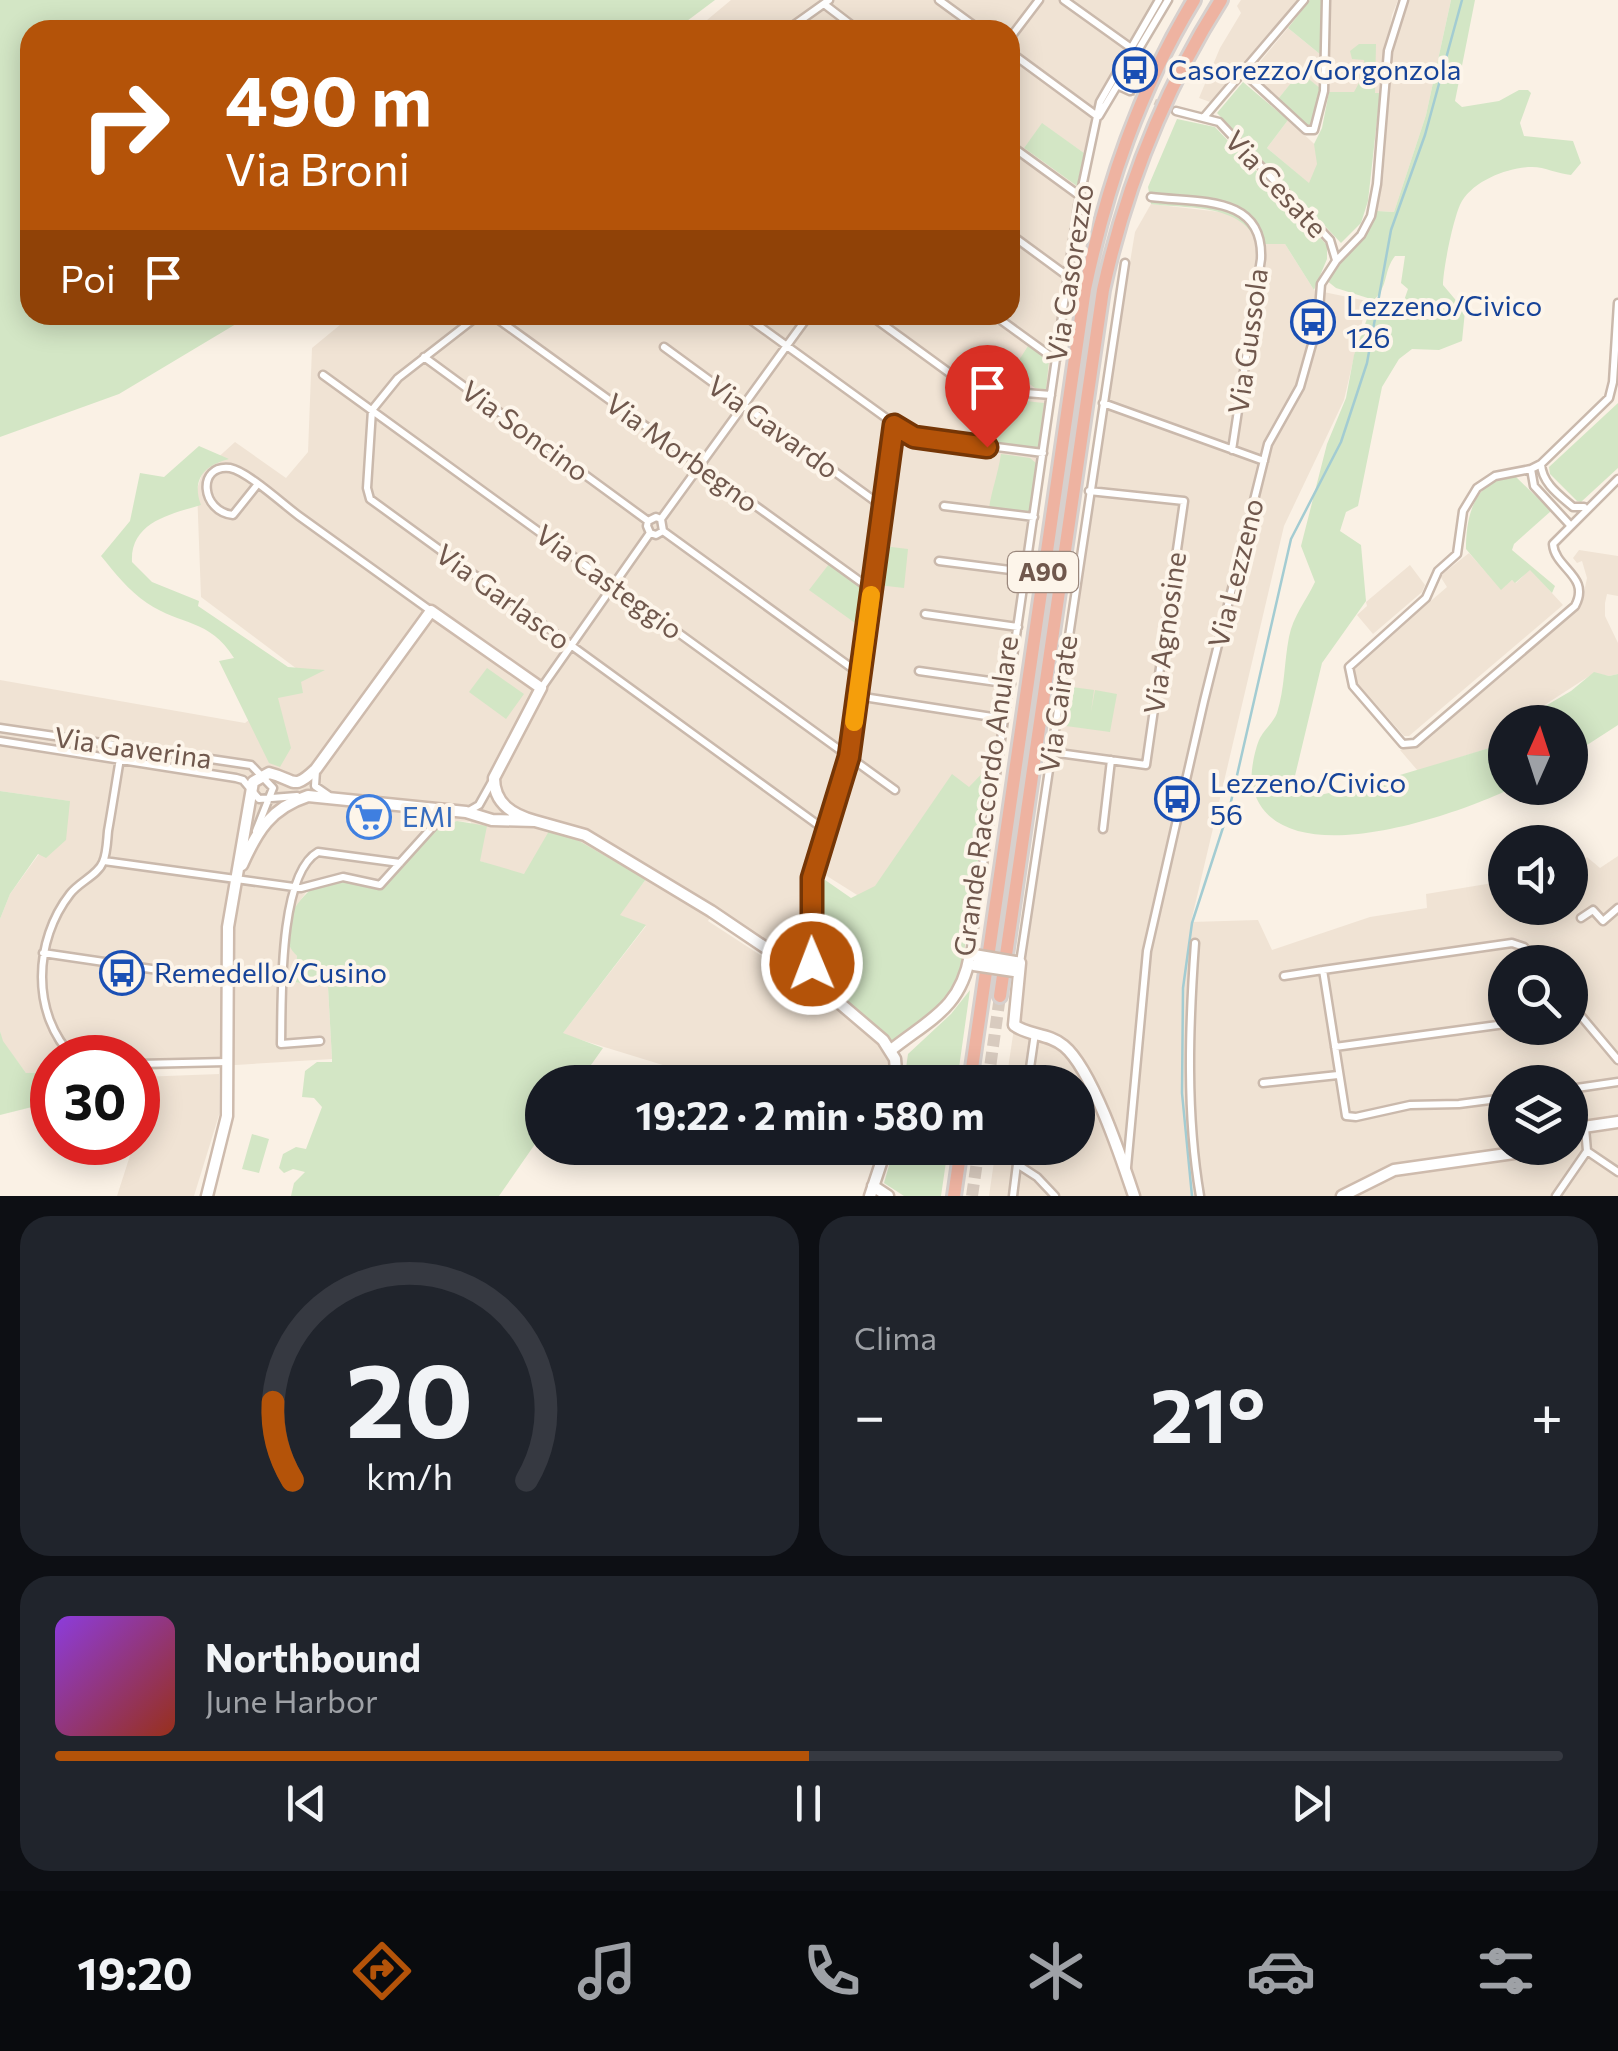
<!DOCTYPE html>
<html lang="it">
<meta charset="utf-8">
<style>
body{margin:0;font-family:Commissioner,sans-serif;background:#20242c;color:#f1f3f6;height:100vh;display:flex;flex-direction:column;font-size:38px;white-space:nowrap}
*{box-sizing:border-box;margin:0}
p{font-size:32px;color:#9ea1a6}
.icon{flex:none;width:55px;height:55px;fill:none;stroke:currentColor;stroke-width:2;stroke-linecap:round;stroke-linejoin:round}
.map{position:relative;height:1196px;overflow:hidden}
.details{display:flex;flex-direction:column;gap:20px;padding:20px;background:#0d0f14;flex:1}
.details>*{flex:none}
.hud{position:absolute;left:20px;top:20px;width:1000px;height:305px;border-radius:30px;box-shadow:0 5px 25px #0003;background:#b45309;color:#fff;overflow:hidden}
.needle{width:65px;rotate:3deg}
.buttons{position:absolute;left:1488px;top:705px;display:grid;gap:20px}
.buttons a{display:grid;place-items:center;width:100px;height:100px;border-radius:50%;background:#171b24;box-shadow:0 5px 25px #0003;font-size:50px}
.speed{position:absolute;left:30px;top:1035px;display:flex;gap:20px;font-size:50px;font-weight:700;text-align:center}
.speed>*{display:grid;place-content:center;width:130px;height:130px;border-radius:50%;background:#171b24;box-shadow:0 5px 25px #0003;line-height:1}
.speed .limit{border:15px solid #d22;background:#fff;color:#111}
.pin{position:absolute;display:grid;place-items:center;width:85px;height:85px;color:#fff;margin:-102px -42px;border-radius:50% 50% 50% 0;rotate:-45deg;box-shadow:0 0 10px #0007}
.pin .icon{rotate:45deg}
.me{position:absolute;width:110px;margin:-55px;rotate:359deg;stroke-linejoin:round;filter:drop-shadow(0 0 8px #0008)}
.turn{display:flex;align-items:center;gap:35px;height:210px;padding:0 40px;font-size:45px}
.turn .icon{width:130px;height:130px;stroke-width:2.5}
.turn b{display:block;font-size:70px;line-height:85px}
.then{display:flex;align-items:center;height:95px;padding:0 40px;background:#0003;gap:20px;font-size:38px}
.big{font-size:75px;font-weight:700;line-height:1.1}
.details .card{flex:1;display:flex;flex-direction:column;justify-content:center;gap:15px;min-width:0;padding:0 35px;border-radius:30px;background:#20242c}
.details .dial{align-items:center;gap:0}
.dial svg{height:260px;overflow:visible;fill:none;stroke:#363941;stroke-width:7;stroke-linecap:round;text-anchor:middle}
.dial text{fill:#f1f3f6;stroke:none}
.song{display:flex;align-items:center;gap:30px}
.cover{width:120px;height:120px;border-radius:15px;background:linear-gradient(135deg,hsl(270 70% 55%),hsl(10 70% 35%))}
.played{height:10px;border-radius:5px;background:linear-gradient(90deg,#b45309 50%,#363941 50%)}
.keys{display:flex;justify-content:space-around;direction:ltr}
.heat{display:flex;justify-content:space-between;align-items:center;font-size:55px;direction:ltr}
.details .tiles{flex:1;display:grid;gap:20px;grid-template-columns:1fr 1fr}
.card:last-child{grid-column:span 2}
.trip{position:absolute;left:525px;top:1065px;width:570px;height:100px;border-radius:50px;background:#171b24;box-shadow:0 5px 25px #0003;font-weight:700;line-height:100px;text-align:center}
.dock{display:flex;height:160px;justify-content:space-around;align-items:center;background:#090b0e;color:#9ea1a6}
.dock .icon{width:70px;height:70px}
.dock .selected{color:#b45309}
.dock b{font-size:45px;color:#f1f3f6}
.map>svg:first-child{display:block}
.residential{fill:#f0e3d4;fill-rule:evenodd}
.green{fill:#d3e6c5}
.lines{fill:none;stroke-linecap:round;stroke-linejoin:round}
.stream{stroke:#a3ccd2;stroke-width:2.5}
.street-tunnel{stroke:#d8cbbf;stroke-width:6;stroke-dasharray:6 3;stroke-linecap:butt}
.highway-tunnel{stroke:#d8cbbf;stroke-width:12;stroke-dasharray:12 6;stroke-linecap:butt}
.street-casing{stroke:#cab9ac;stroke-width:11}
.secondary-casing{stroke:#cebbad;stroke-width:15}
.highway-casing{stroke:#d7d0cd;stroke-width:18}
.street{stroke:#fff;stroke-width:6}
.secondary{stroke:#fff;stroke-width:10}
.highway{stroke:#eeb3a1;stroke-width:12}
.secondary-bridge-casing{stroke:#cebbad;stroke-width:15;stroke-linecap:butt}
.secondary-bridge{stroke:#fff;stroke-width:10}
.route-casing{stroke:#753606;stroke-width:25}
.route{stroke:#b45309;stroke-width:18}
.slow{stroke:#f59e0b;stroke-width:18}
.labels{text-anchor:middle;stroke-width:8;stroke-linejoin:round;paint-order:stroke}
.shield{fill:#fdf5ea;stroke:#9a877c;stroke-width:2.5}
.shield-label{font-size:25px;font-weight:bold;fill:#70584d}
.transit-label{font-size:28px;fill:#164399;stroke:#fdf5ea;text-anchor:start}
.street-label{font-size:28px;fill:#70584d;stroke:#fdf5ea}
.shop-label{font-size:28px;fill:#366cbe;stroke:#fdf5ea;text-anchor:start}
</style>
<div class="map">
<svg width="1618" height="1196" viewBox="0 0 1618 1196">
<rect width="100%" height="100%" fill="#faf1e5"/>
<path class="residential" d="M731,0H1157L1093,108L1084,153L1042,124L1024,148L1077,186L1008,685L959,959L811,866L803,897L808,952L800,964L716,908L708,921L831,1001L876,1039L886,1051L892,1067L891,1082H718L562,1034L646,926L619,915L646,879L610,858L524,874L511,872L480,861L471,822L457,821L445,823L407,859L384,886L316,883L307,891L290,915L289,945L297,956L294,982L328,987L332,1059L138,1071V1058H52V1072L26,1073L2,1041L0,1031V919L10,894L39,854L69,801L0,791V680L245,723L305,675L201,597L197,489L203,471L235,442L286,478L308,452L312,348L352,315H1010V30H695Z
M1241,0H1298L1210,102L1199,98L1220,48L1241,13L1237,6Z
M1329,0H1398L1392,15L1380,93L1329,92Z
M1409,0H1451L1426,115L1394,212L1377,211L1383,180L1392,53Z
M1288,28L1321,55L1320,88L1300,73L1278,99L1250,74Z
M1288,120L1333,161L1312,186L1267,148Z
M1151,204L1229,213L1253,230L1285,244L1314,290L1367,301L1344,400L1284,526L1191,922L1258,920L1272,950L1370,917L1427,908L1426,894L1505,881V908H1570V866L1587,857L1600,868L1618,856V1196H989L996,1148H1078V1082H1006L1110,383L1135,232ZM1505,962H1570V1028H1505ZM1505,1082H1570V1148H1505Z
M1579,550L1618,556V596L1607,594L1605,603V616L1618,643V674L1609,676L1594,673L1518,722H1505V731L1490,740L1489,748L1418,771L1400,750L1425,742L1581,606L1587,578L1582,561L1577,563L1573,558Z
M1469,553L1501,589L1512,580L1516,583L1530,569L1563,605L1409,736H1404L1352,677L1351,670L1447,587L1440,576Z
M1410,565L1425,585L1422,592L1373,634L1357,615L1367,606L1366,602Z
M219,1074V1115L194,1196H117L134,1143L138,1142L140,1077Z"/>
<path class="green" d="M0,0H715L675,30H30V315H251L119,394L0,437Z
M1310,0H1321V55L1288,28Z
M1451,0H1475L1455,101L1462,107L1499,101L1519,90H1528L1531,93L1520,123L1524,136L1573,141L1581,163L1571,175C1558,174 1545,167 1532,167C1509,167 1475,180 1462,201C1454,214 1443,269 1443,285L1465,311L1462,341L1439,350L1412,349L1399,359L1382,387L1358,506L1346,512L1340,531L1361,545L1366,601L1322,663L1294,780L1315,796C1374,784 1431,766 1489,748L1490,740L1505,731V788H1512C1457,815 1270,882 1252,783C1250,773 1255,748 1260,738C1265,729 1273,723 1277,713C1285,688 1284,662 1289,637C1293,616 1306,601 1315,582L1301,546L1327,444L1346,398L1354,355L1368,316L1387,310L1400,312L1408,289L1401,283L1405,256H1395C1383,272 1389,285 1374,300L1336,288L1326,280L1365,233L1377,211L1394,212L1426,115Z
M1359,44H1376L1375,93H1380L1368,201L1361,223L1341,243L1217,113L1243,82L1288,120L1267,148L1309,183L1317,164L1314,144L1322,128L1329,92H1354L1365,72L1364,60L1352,59L1350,51Z
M1300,72L1320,88L1310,128L1278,99Z
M1177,119L1215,127L1327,245V259L1314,290L1285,244H1258C1242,203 1188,209 1151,204L1148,187Z
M1042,123L1084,153L1077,186L1024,148Z
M1028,346L1049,360L1046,390L1035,388L1012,371Z
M1007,399L1044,403L1038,448L995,442L999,406Z
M1618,403V468L1581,502L1577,501L1550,474L1549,467Z
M199,446L229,459C205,465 191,479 201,505C171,514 130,522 132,562L152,582L199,601L198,606L288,667L325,670L301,682L303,693L278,698L291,748L280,767L269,763L219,661L234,658C209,618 181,626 147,603C128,590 115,573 101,556L130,521L140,473L164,477Z
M1001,454L1030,458L1036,463L1030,513L989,508C992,489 998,474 1001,454Z
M1515,476L1551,511L1514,544L1512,550L1555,586L1552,593L1530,570L1515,583L1512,580L1501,590L1466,549C1466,516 1474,479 1515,476Z
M883,546L908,549L904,588L878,585Z
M829,564L867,592L862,628L809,590Z
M487,668L524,694L506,719L469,692Z
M1594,672L1609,676L1618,674V725L1570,756V722H1518L1571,691Z
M1072,687L1094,690L1091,712L1095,690L1117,694L1110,732L1066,726Z
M997,758L958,987L945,1002L894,1045L878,1028L814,977L817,970L818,875L851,898L875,886L952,774L969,787Z
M0,791L70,801L66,840L46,858L38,854L10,894L0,919Z
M457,821L487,826L480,861L524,874L549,831L579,841L646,879L620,915L646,925L563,1033L603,1048L579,1082H542V1134L499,1196H291L294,1183L305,1172L293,1169L284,1173L279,1168L283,1154L296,1147L306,1149L322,1107L314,1098L302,1097L305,1071L317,1062H332V1059L328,987L294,982L297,956C268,929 307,881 339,875C356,873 370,882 384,886L434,827Z
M970,990L957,1082H904L908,1054L951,1014Z
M0,1031L3,1041L26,1073L52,1072V1102L0,1115Z
M252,1134L269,1139L259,1173L242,1169Z
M894,1148H948L941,1196H904L884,1183Z"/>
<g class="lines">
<path class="stream" d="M1192,1196L1182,1093L1183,988L1192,923L1230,806L1291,539L1341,442L1367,363L1391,230L1425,135L1462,0"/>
<path class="street-tunnel" d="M1130,91L1176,111"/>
<path class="highway-tunnel" d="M988,1082L1000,996
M972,1196L979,1148"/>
<g class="street-casing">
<path id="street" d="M939,0L980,30
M1064,0L1131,48
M824,4L858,30
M787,30L829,0
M1010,38L1039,0
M1010,52L1097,116
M1244,73L1306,130H1314L1324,91L1326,0
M1119,86L1130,91
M1176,111L1219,122L1330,240L1336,260
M1099,116L1168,0
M1205,116L1304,0
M1010,145L1080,196
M1151,197C1197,203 1264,194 1261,259L1232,450
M1010,234L1066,275
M479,315L398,378L372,410L367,488L370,499L825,830
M492,315L872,590
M744,315L911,436L1043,453
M870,315L992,404
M994,315L1056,360
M664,347L883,507
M424,357L648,521
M323,375L895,790
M1103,403L1264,461
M987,447L992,404L1000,391L1051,395
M1541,464L1531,469L1495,476L1477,488L1463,511L1457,554L1438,571L1426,598L1349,667L1353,686L1403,744L1415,743L1575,606C1591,576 1555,569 1553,544L1618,479
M1531,469L1534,486L1570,525
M257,485L233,515C201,512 196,464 230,468C247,471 284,505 299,516C343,548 387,579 431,611
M944,506L1034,517
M1584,507H1573C1559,495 1542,483 1541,464L1609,398L1613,382L1618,303
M663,531L860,674
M650,533L656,535L663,531L661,519L809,315
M939,561L1026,572
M925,614L1018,627
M919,671L1011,684
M542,687L650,533L647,526L648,521L656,517L661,519
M857,696L1005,719
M0,728L251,765L273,788L256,831
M0,741L236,778L243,780L259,799L297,796
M1051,752L1146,765L1184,501L1089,491
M316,770L315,786L328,795
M467,812L479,805L493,780
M1103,829L1111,760
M104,861L301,888L343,877L380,885L446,812
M1581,918L1593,910L1603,921L1618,908
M1195,943C1189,1026 1186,1114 1200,1196
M43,953L226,980
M970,955L1078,206L1100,102L1159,0
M1020,963L1125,263
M226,973L283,977
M1284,976L1323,970
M809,977L812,963V881L849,757L894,425
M1570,1003L1618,1060
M320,1041L281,1044C282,1002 278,874 318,852L400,863
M1335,1047L1505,1024
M74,1058C30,1014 34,940 70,894C79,882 98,875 103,862C107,853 107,841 108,831C113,803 117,775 122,747
M138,1064L227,1062
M1028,1082L1035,1033
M1263,1083L1338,1075
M1570,1089L1618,1082
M1505,1098L1459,1104L1410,1105L1356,1117L1346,1116L1323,970L1512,943L1524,947L1537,962
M1587,1151L1618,1172
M1017,1164L1037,1177L1055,1196
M1127,1167L1147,951L1204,701L1268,444L1300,387L1318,323L1321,284L1336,261L1361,235L1371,216L1377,184L1388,51L1404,0
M1013,1196L1019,1148
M1556,1196L1587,1151L1585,1128"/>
</g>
<g class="secondary-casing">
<path id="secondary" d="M242,865C257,831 271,808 308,796L466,812L492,820L535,821L585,835L711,911L809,977L883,1040L895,1059L897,1082
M1015,962L1020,963L1014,1025C1028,1036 1049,1033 1064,1046C1092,1069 1122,1160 1134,1196
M891,1050C930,1019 961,1008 970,955H974
M1570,1129L1618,1122
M873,1186L888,1196
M207,1196L227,1116L228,927L253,782L269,773C295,779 292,792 316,769L431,611L541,688L494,778C494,804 513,815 535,821
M870,1196L886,1148
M1342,1196L1394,1170L1514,1153L1531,1148"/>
</g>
<g class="highway-casing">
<path id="highway" d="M1000,996L1103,290C1126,186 1164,90 1221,0
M970,1082L1085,289C1107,185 1139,91 1194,0
M954,1196L961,1148"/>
</g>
<use href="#street" class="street"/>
<use href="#secondary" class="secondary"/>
<use href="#highway" class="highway"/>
<g class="secondary-bridge-casing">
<path id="secondary-bridge" d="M974,955L1015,962
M974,965L1014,971"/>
</g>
<use href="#secondary-bridge" class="secondary-bridge"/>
</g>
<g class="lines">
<g class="route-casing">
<path id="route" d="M812,964V878L849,757L894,425L914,437L987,447"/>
</g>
<use href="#route" class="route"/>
<path class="slow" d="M854,722L871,595"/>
</g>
<defs>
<g id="bus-ring" transform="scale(2.25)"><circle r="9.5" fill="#fdf5ea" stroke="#1a4fb4" stroke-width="1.5"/><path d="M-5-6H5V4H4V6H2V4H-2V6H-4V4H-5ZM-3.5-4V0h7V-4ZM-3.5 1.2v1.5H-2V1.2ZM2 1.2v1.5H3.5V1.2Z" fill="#1a4fb4"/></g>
<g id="supermarket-ring" transform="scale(2.25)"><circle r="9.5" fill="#fdf5ea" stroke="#3f7fe0" stroke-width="1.5"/><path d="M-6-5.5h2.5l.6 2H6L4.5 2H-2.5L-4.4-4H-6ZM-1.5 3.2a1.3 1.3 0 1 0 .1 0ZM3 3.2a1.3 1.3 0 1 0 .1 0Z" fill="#3f7fe0"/></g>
</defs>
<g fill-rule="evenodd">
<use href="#bus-ring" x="1135" y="70"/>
<use href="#bus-ring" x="1313" y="322"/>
<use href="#bus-ring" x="1177" y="799"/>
<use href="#supermarket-ring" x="369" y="817"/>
<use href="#bus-ring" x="122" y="973"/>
</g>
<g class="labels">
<rect class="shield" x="1008" y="552" width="70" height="40" rx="8"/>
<g class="shield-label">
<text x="1043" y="581">A90</text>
</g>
<g class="transit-label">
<text x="1168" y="80">Casorezzo/Gorgonzola</text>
<text x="1346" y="316">Lezzeno/Civico<tspan x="1346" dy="32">126</tspan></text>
<text x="1210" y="793">Lezzeno/Civico<tspan x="1210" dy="32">56</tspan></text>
<text x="154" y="983">Remedello/Cusino</text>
</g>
<g class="street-label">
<text transform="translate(1276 184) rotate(47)" y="10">Via Cesate</text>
<text transform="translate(1070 273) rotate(-81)" y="10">Via Casorezzo</text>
<text transform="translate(1248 341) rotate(-82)" y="10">Via Gussola</text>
<text transform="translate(773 427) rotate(36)" y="10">Via Gavardo</text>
<text transform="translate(525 431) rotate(36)" y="10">Via Soncino</text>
<text transform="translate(682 453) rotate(36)" y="10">Via Morbegno</text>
<text transform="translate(1236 573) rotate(-76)" y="10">Via Lezzeno</text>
<text transform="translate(609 582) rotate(36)" y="10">Via Casteggio</text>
<text transform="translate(503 597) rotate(36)" y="10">Via Garlasco</text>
<text transform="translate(1165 633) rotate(-82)" y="10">Via Agnosine</text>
<text transform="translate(1058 704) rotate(-82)" y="10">Via Cairate</text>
<text transform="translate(133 748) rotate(8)" y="10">Via Gaverina</text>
<text transform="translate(986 796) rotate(-82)" y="10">Grande Raccordo Anulare</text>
</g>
<g class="shop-label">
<text x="402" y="827">EMI</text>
</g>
</g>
</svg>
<div class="buttons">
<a><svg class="needle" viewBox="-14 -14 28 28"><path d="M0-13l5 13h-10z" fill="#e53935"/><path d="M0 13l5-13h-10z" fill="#9ea1a6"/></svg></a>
<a><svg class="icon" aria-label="sound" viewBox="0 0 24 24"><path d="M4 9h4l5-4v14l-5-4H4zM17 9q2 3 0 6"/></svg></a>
<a><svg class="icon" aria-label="search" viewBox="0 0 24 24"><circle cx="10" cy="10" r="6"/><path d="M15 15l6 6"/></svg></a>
<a><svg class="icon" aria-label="layers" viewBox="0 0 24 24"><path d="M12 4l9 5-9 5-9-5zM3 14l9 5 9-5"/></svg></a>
</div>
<div class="speed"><div class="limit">30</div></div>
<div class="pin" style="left:987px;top:447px;background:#d93025"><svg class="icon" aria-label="arrive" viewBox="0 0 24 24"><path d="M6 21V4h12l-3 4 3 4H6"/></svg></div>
<svg class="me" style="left:812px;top:964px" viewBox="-20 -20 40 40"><circle r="17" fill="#b45309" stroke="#fff" stroke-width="3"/><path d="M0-11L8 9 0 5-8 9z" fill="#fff"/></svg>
<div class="trip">19:22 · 2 min · 580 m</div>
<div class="hud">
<div class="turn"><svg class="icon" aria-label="right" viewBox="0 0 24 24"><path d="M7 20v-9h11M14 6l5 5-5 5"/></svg><div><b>490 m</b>Via Broni</div></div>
<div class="then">Poi<svg class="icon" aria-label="arrive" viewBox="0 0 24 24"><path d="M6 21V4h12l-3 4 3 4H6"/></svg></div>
</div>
</div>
<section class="details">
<div class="tiles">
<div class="card dial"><svg viewBox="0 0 100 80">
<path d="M14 69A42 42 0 1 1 86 69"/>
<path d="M14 69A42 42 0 0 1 8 45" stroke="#b45309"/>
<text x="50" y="56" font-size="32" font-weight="700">20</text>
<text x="50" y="72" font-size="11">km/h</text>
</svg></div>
<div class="card"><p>Clima</p>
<div class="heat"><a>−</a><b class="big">21°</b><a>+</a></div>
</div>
<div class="card">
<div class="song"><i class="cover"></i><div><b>Northbound</b><p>June Harbor</p></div></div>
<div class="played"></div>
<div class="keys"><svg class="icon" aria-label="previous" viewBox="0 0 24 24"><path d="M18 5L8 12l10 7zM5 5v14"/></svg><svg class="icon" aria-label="pause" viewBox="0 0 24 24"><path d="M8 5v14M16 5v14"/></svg><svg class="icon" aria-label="next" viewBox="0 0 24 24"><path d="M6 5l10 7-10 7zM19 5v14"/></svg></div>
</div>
</div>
</section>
<nav class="dock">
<b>19:20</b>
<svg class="icon selected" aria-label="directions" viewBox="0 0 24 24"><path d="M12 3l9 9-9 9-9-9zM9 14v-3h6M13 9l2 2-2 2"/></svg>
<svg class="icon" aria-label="music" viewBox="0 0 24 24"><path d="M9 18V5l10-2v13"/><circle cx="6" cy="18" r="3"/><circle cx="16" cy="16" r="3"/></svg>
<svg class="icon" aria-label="phone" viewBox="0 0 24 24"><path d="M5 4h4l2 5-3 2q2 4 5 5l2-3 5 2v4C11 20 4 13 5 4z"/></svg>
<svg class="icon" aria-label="climate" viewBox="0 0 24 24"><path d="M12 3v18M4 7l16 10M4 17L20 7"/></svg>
<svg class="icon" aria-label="car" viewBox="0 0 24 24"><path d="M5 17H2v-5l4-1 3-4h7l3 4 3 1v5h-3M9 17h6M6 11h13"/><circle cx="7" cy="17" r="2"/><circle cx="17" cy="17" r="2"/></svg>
<svg class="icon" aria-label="filters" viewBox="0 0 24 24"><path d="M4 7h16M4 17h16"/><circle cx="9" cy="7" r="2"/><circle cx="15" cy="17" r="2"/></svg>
</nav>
